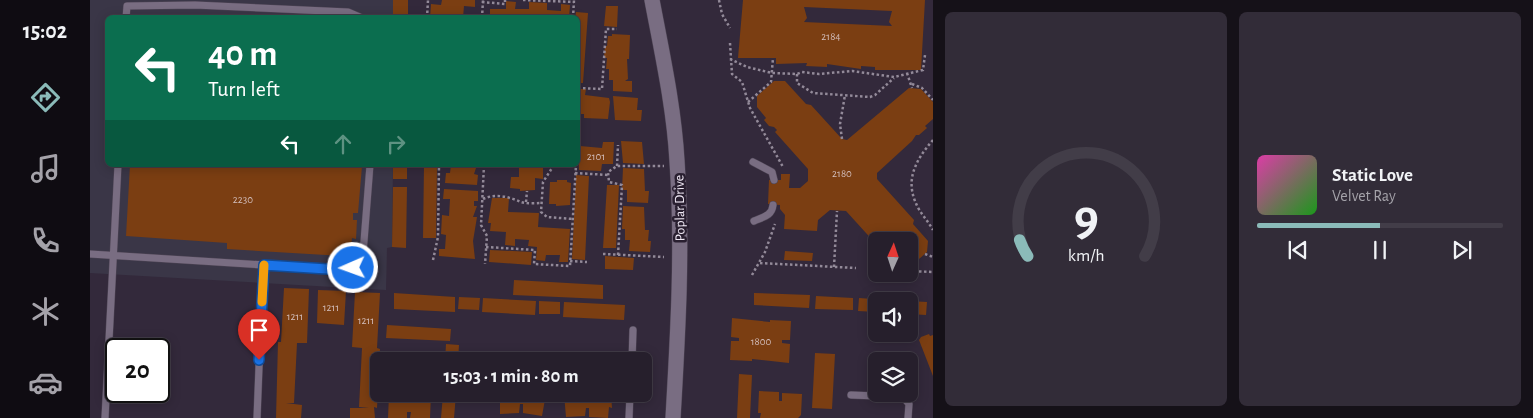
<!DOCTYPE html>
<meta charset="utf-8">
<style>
body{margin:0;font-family:"Alegreya Sans",sans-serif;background:#322c38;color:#f1f3f6;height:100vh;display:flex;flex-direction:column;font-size:19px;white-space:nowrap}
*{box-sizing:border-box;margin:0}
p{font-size:16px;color:#a4a2a9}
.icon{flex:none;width:28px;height:28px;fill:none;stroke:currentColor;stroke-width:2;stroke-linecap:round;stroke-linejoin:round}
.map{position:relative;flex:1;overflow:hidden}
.side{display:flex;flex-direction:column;gap:12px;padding:12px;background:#151118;width:600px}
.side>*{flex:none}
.guide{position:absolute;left:15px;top:15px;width:475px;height:152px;border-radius:8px;box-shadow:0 2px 12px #0003,0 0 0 1px #423d48;background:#0b6e4f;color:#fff;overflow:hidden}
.needle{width:32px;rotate:3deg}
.tools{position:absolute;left:778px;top:232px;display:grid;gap:10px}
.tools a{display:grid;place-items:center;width:50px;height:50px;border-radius:8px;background:#261f2c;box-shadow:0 2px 12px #0003,0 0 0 1px #423d48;font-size:25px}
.speed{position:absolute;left:15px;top:338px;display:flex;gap:10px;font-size:25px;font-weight:700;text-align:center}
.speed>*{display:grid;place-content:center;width:65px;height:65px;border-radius:50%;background:#261f2c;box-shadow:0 2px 12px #0003,0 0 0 1px #423d48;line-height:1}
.speed .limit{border:2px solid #111;border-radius:8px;background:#fff;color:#111}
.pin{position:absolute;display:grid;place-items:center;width:42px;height:42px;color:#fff;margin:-51px -21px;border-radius:50% 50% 50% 0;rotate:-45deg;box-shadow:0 0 5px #0007}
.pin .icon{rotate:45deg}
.me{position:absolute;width:55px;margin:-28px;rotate:268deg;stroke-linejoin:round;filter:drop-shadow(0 0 4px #0008)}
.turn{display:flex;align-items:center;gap:18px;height:105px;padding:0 20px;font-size:22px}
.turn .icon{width:65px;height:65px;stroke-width:2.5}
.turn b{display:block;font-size:35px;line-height:42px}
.lanes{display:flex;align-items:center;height:48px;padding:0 20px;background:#0003;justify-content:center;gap:25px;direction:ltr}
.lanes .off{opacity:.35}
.side .card{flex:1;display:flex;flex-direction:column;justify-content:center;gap:8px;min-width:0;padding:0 18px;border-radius:8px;background:#322c38}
.side .dial{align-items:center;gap:0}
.dial svg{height:130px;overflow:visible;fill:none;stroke:#423d48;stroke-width:7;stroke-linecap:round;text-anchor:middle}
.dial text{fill:#f1f3f6;stroke:none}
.song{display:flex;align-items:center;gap:15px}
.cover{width:60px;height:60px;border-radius:8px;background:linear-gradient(135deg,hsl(320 70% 55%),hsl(120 70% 35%))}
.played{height:5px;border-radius:2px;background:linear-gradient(90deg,#8bbbb9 50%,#423d48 50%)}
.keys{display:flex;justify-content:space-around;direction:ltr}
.side .tiles{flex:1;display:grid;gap:12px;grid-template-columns:repeat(2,1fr)}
.trip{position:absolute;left:280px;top:352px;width:282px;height:50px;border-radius:8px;background:#261f2c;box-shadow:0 2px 12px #0003,0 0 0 1px #423d48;font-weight:600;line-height:50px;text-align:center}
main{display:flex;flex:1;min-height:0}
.menu{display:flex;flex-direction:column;width:90px;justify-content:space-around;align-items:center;background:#0f0c12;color:#a4a2a9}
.menu .icon{width:35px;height:35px}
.menu .selected{color:#8bbbb9}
.menu b{font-size:22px;color:#f1f3f6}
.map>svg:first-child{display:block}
.commercial{fill:#3a3647}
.building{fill:#7b3e12;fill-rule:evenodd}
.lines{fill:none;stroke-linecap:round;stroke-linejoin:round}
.service-casing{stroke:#4e4555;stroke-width:8}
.secondary-casing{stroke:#4e4555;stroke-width:16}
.path{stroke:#938a99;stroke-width:2.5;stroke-dasharray:2.5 2.5;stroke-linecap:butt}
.service{stroke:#796d82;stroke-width:7}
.secondary{stroke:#796d82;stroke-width:15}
.route-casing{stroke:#114b97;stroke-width:12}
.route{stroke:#1a73e8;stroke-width:9}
.slow{stroke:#f59e0b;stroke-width:9}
.labels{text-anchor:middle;stroke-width:5;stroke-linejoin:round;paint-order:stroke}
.number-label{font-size:11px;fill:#d4bfbd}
.street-label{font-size:14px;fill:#f1eaf6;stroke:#291f30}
</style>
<main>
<nav class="menu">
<b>15:02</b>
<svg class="icon selected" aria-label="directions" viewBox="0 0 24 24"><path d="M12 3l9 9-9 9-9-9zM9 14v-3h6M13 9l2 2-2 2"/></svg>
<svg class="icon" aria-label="music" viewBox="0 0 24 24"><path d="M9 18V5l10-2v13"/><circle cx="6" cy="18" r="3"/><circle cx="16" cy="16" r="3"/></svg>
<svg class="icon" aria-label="phone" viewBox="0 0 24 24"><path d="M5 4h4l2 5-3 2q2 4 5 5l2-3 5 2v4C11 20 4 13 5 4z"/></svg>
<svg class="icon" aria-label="climate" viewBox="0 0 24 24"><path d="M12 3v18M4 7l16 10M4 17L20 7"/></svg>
<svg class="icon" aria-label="car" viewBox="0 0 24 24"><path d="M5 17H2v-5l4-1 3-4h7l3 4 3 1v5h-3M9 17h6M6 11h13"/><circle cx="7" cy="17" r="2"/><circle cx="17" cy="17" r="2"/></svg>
</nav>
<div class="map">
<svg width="843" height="418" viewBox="0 0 843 418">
<rect width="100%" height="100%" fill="#33293b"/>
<path class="commercial" d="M0,0H303V17L18,18V165H303L302,247L297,248L296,290L0,273Z"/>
<path class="building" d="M303,0H318V18H303Z
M352,0H385V7L374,6L373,18H340L341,4L351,5Z
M653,0H835L831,70H785V67L771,66V69L737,64V67L716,66L717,63L686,64V58H648ZM714,7L802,11L799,22L802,26L714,22L717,18Z
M416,1L426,2L425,9H439V2L457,3V10L471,11V4L480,5L479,18H400V9H416Z
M516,6H528L527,27L514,26Z
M486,12L498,13L493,83H488V18H485Z
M522,34L540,35L539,59H537L538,79L535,81H542V92L523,91V80H519V69H516L517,58H514L515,46H517L518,36H522Z
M684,81H695L716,104L721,105L752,139L757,140L819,88L831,89L843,102V119L835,126L837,128L829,135H826L822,141L787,173V179L824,220L823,224L838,241L837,252L821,266H819V241H786V244L756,211L740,210L728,220L727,231L694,229L695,215L690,209V205L678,204L679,180H691V174H700L699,188H710L718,181V169L685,132L687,130L684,127L679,126L674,120L676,118L667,107V96Z
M488,89H496L495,95L519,98L520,102L518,119L494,118V114H488Z
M523,96L548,98L547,110H552L551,121L525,120Z
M488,140H490V146L512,148L513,142H524L523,164H512L511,171L489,170Z
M531,141L552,142L554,164L533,163Z
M40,165L272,166L268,213H263V220H267L266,239L262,238L261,248L253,247V256L137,249V243L36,236Z
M303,165H317V179H303Z
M334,165H347L346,238H333Z
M361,165H387L384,174L388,175L387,185L355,183L356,173H360Z
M435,165H459L458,168L453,167V179L445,178V190L430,191V189L420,188L421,177H429V166Z
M533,168L554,169L555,191H559L558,203L537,202V190H532Z
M486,175L499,176L495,260L482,259Z
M467,180H477V182L481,183L480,205L466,206V204H459L460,182H467Z
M517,185H529L526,248H513Z
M303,187H317L316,248L302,247Z
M354,189L388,191V201H384V206H387L383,217H387L383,241L385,259L349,256V249H355L356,235L351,234L352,215L359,216L360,199H353Z
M402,198H419L418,212L449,213L448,227L480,229L478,262H469L470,255H456L455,261L446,260L447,247L438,246L439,240L425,239V246L415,245L416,232L400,231L401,223H398Z
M533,206L554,207L555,230H559L558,241H561L560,252L539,251L540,240H535V229H532Z
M400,250L442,252L441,265L399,262Z
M695,251L723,253L722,261L694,260Z
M515,256L544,258L543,270L515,269Z
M424,280L513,285V299L423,295Z
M194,288L219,289L217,343H207L204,403H196L212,405L211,418H186L188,342H191Z
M228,290L256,291L254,325L227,323Z
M265,292L290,293L287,348L290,349L287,408L284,407L285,418H260V408H279L269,407L272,348L262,347Z
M304,293L365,297V312L304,309Z
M664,293L720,295L719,308L664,305Z
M726,296L763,298V310L725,309Z
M369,297L390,298L389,310L368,309Z
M393,298L446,301L445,315L392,312Z
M769,298L797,300V301H786V312L768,311Z
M449,301L470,302V314H449Z
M819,301L837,302L836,315L819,314Z
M474,302L535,305L534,320L473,317Z
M642,318L680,322V320L701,321L700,340H692V343L700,344L699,363L662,359V361L640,360L641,341H649V338L641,337Z
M297,325L361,329L360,341L296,338Z
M839,334L840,336L843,335V376L829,340L831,337Z
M356,344L369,345L368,361H355Z
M413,351L432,354V361H412Z
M445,352L455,353V361H436V354H445Z
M725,353L745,354L742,409L722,408Z
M479,354L499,357L498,361H479Z
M512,356L521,357V361H502V357Z
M649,374L662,375L660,418H647Z
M669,391L689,392V401H692V393L712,394L711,415L708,418H670L671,413H668Z
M299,394H341L340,418H320L321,412H317V418H298Z
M353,394H366L364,418H351Z
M408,394H456L452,416L433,413V404H430L429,413L410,414V402H407Z
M474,394H521L522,408L519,407L518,418L499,417V408H496L495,416L476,417Z"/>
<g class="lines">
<g class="service-casing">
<path id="service" d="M36,18L37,6L105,5L258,12L272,18
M663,162L682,172L684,180
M664,221C673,217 682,216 683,205
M0,254L253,270C264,267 269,264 273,254L280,165
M542,361L543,330
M761,395L813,397L819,404L818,418
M15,418L28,165
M167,418L173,265
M539,418L540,394"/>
</g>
<g class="secondary-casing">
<path id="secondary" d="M562,0C572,53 584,107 587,161C593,247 588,332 583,418"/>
</g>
<path class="path" d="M433,0L484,2
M629,0L632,14L640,28
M392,2L415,4V0
M337,18L338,0
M392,18L393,0
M483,18L484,0
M640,43L642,74L652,82L660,108L693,167
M640,59L657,67L682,73L707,74L712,72L729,74L762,71L804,77L833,70L835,55
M817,73L822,88
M707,74V83L723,93L780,97L785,95L804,78
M822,84L832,88L843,100
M488,88L512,89L516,29H527
M658,102L681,82L683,58
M752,139L750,124L755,95
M843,140C824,162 813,183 830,211C834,217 839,223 843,230
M394,165L391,225L397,236L395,264
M464,165L453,182L451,212L457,217L483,219
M527,166L528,145
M485,173L518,175
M393,199C405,193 420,197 431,202C437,204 446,203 452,203
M436,202L437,191
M396,247L445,250L444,264L480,266L486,165
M513,254L574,257
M835,254L843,257
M528,255L532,185L519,182L518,172L527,166H574
M343,260L348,237L349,165
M480,261L497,262
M670,263L766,268
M744,267L747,211
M781,269H786
M819,271L843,272
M662,275L675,252L685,224"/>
<use href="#service" class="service"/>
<use href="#secondary" class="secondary"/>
</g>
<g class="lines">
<g class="route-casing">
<path id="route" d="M169,360L174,265L253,270L263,268"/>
</g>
<use href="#route" class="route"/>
<path class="slow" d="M172,302L174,265"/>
</g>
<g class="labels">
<g class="number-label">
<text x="741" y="40">2184</text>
<text x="506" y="160">2101</text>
<text x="752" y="177">2180</text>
<text x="153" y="203">2230</text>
<text x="241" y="311">1211</text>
<text x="205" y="320">1211</text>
<text x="276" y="324">1211</text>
<text x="671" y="345">1800</text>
</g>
<g class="street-label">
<text transform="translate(589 208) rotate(-91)" y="5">Poplar Drive</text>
</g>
</g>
</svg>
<div class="tools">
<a><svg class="needle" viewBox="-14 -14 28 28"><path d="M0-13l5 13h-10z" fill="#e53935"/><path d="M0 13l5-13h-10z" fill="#a4a2a9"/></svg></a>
<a><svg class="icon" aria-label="sound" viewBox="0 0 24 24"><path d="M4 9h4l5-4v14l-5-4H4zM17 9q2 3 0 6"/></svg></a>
<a><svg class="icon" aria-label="layers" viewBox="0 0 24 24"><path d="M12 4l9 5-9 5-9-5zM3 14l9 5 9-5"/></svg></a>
</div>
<div class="speed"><div class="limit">20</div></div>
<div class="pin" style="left:169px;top:360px;background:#d93025"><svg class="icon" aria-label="arrive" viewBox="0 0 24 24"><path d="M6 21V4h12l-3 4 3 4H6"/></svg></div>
<svg class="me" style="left:263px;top:268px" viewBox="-20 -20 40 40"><circle r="17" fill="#1a73e8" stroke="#fff" stroke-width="3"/><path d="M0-11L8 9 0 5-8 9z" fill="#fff"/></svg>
<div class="trip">15:03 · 1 min · 80 m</div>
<div class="guide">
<div class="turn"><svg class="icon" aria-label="left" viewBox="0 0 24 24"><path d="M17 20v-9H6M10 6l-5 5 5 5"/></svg><div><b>40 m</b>Turn left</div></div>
<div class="lanes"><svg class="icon" aria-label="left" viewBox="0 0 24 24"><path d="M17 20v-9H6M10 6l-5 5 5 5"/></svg><svg class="icon off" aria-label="ahead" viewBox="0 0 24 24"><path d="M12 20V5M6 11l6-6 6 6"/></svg><svg class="icon off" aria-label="right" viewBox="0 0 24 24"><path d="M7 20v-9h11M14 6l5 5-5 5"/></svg></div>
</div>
</div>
<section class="side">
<div class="tiles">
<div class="card dial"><svg viewBox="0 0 100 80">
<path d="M14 69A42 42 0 1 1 86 69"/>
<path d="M14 69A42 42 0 0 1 9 59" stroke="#8bbbb9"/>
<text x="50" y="56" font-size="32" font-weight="700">9</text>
<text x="50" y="72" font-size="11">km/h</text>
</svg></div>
<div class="card">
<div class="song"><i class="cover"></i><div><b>Static Love</b><p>Velvet Ray</p></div></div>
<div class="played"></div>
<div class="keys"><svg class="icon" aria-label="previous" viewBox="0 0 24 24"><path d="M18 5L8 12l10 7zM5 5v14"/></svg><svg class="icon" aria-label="pause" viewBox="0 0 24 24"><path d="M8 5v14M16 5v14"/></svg><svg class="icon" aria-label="next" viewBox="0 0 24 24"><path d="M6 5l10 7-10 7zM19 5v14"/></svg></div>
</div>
</div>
</section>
</main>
